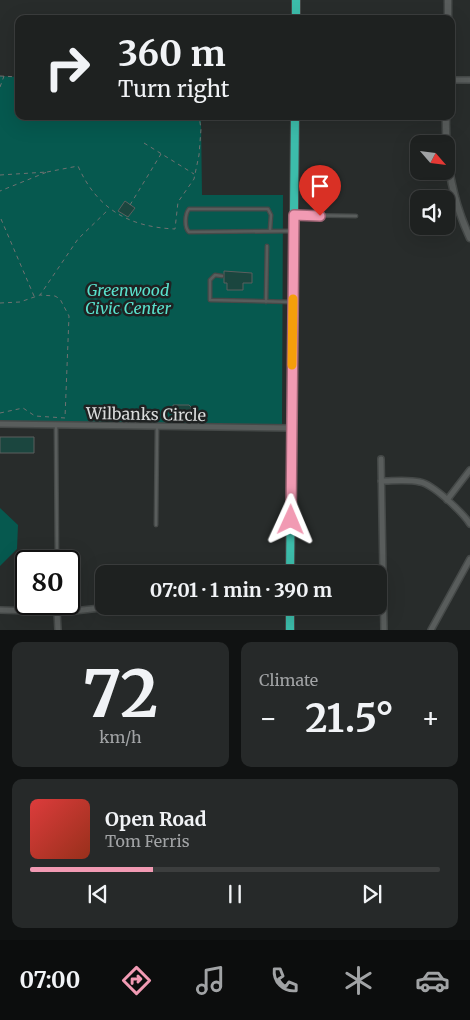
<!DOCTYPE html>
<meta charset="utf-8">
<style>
body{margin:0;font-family:Merriweather,serif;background:#262929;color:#f1f3f6;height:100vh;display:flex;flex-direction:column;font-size:19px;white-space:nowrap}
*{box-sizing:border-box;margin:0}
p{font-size:16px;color:#a1a3a5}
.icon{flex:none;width:28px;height:28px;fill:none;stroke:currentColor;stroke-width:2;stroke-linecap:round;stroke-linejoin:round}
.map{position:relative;height:630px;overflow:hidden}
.side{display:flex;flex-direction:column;gap:12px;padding:12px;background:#101212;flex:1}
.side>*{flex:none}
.guide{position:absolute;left:15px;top:15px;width:440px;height:105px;border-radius:10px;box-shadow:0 5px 20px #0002,0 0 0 1px #3c3e3e;background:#1e2120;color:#f1f3f6;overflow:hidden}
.needle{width:32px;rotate:118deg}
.fabs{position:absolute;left:410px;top:135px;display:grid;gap:10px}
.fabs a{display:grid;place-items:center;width:45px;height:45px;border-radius:10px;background:#1e2120;box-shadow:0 5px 20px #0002,0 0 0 1px #3c3e3e;font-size:25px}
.speed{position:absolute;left:15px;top:550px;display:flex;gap:10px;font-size:25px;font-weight:700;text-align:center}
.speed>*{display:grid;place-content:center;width:65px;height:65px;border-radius:50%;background:#1e2120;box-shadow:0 5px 20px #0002,0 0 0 1px #3c3e3e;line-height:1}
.speed .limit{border:2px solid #111;border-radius:8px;background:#fff;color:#111}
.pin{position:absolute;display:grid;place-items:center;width:42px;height:42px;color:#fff;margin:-51px -21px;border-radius:50% 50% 50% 0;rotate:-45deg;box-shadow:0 0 5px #0007}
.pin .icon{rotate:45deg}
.me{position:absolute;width:55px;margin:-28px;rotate:1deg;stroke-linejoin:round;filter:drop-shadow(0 0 4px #0008)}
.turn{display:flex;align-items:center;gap:18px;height:105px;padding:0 20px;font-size:22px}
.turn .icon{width:65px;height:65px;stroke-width:2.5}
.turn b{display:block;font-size:35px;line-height:42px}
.big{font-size:38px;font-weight:700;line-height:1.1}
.side .tile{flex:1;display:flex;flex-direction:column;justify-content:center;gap:8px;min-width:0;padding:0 18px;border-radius:10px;background:#262929}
.side .dial{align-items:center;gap:0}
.dial b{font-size:65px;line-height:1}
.song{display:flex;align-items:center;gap:15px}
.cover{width:60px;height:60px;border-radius:8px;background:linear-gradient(135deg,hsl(0 70% 55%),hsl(10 70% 35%))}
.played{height:5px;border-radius:2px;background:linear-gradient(90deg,#f19ab3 30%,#3c3e3e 30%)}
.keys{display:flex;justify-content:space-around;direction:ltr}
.heat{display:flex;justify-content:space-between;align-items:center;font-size:28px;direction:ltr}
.side .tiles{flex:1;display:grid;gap:12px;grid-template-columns:1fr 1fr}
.tile:last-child{grid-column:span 2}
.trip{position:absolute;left:95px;top:565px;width:292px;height:50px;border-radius:10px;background:#1e2120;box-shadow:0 5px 20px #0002,0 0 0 1px #3c3e3e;font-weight:700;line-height:50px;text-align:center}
.menu{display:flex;height:80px;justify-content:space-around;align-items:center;background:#0c0d0d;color:#a1a3a5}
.menu .icon{width:35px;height:35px}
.menu .active{color:#f19ab3}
.menu b{font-size:22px;color:#f1f3f6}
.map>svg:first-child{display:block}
.green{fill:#06594f}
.building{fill:#1b463f;stroke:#5b5f5e}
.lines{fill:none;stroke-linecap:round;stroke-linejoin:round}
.service-casing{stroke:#454948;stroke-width:5}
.minor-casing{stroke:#454948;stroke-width:8}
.tertiary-casing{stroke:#454948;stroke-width:9}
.trunk-casing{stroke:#454948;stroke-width:10}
.path{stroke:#6f7271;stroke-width:1;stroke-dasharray:4 4;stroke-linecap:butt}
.service{stroke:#595d5c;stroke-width:2.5}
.minor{stroke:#595d5c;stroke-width:5}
.tertiary{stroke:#595d5c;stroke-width:6}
.trunk{stroke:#3cbcaa;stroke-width:8}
.route-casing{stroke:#9d6474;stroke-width:12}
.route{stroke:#f19ab3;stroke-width:9}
.slow{stroke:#f59e0b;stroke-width:9}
.labels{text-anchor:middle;stroke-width:5;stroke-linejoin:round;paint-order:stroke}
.park-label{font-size:16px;font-style:italic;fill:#59e1cc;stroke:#1f2222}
.street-label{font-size:16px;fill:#dadcdc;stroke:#1f2222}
</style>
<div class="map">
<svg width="470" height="630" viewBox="0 0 470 630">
<rect width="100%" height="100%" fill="#282c2b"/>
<path class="green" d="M0,76L19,77V116H195L201,121L202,195H283L282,428L0,422Z
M0,508L18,525L17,549L0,566Z"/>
<path class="building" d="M125,201L135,208L128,217L118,211Z
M224,271L252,273V283H243V290H227V283H224Z
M173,405H189L191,407V414L173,415Z
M0,437H34V453H0Z"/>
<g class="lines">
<g class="service-casing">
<path id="service" d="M296,215L356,216
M270,230L271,215L268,209H189C185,214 184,227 189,232L293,231
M222,276L215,275L210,280V300L292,302
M266,302L267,246
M56,425L57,561
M156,525L157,427
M57,612V604"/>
</g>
<g class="minor-casing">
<path id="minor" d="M451,80H470
M0,424L291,428
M381,459L384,630
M381,481C393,481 408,479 420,482C433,484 463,513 470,524
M447,500L470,470
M0,610L65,612L118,606
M57,612L58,630
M431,630L470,559"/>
</g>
<g class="tertiary-casing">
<path id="tertiary" d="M448,19V0
M446,116C445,158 452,200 470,238"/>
</g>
<g class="trunk-casing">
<path id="trunk" d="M296,19V0
M290,574L295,116
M290,630V606"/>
</g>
<path class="path" d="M0,76L19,77
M0,87L4,76
M144,143L194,174
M47,172L78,166C97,209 129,227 175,229L178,202L194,179L199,155L201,129L199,116
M0,175L47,172L0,191
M130,205L161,154
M1,219L34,296
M0,303L20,302L40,295L78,239L109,209
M0,413L23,408L35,416L65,418L69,316L60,299L55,296L40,295"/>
<use href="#service" class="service"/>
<use href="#minor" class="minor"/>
<use href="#tertiary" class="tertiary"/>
<use href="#trunk" class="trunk"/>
</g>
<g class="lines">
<g class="route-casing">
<path id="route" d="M291,520L294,215L320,216"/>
</g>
<use href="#route" class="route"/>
<path class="slow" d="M292,365L293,299"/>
</g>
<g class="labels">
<g class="park-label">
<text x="128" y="296">Greenwood<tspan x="128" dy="18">Civic Center</tspan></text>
</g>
<g class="street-label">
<text transform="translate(146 414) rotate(1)" y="6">Wilbanks Circle</text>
</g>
</g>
</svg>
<div class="fabs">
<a><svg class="needle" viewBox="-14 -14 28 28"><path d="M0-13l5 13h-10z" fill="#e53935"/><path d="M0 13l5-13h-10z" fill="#a1a3a5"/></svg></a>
<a><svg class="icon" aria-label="sound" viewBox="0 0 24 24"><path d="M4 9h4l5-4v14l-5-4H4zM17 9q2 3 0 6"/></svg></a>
</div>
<div class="speed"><div class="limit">80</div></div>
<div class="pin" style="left:320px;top:216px;background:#d93025"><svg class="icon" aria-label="arrive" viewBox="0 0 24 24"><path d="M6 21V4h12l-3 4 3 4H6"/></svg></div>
<svg class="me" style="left:291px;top:520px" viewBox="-20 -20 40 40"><path d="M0-17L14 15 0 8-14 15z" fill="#f19ab3" stroke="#fff" stroke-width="4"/></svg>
<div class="trip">07:01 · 1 min · 390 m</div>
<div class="guide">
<div class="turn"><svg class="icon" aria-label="right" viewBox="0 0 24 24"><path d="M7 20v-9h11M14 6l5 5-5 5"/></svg><div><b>360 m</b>Turn right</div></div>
</div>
</div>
<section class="side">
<div class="tiles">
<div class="tile dial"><b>72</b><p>km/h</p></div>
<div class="tile"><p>Climate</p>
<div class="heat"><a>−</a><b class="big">21.5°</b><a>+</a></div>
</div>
<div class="tile">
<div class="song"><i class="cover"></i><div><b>Open Road</b><p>Tom Ferris</p></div></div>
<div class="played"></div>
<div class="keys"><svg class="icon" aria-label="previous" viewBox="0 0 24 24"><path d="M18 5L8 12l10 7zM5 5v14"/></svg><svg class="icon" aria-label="pause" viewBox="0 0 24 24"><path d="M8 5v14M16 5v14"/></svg><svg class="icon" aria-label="next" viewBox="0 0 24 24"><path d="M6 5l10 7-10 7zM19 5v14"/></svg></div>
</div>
</div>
</section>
<nav class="menu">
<b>07:00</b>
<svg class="icon active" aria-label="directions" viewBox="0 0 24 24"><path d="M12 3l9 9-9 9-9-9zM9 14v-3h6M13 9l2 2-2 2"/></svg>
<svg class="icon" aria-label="music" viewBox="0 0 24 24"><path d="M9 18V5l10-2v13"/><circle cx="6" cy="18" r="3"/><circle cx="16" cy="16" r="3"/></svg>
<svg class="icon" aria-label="phone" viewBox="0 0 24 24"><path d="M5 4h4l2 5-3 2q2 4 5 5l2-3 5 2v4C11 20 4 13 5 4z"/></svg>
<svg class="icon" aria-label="climate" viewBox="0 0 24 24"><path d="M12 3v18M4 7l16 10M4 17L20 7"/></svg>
<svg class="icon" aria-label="car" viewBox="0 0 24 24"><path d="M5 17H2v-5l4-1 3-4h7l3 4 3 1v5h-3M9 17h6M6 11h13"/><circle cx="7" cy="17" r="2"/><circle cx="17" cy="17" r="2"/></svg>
</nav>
